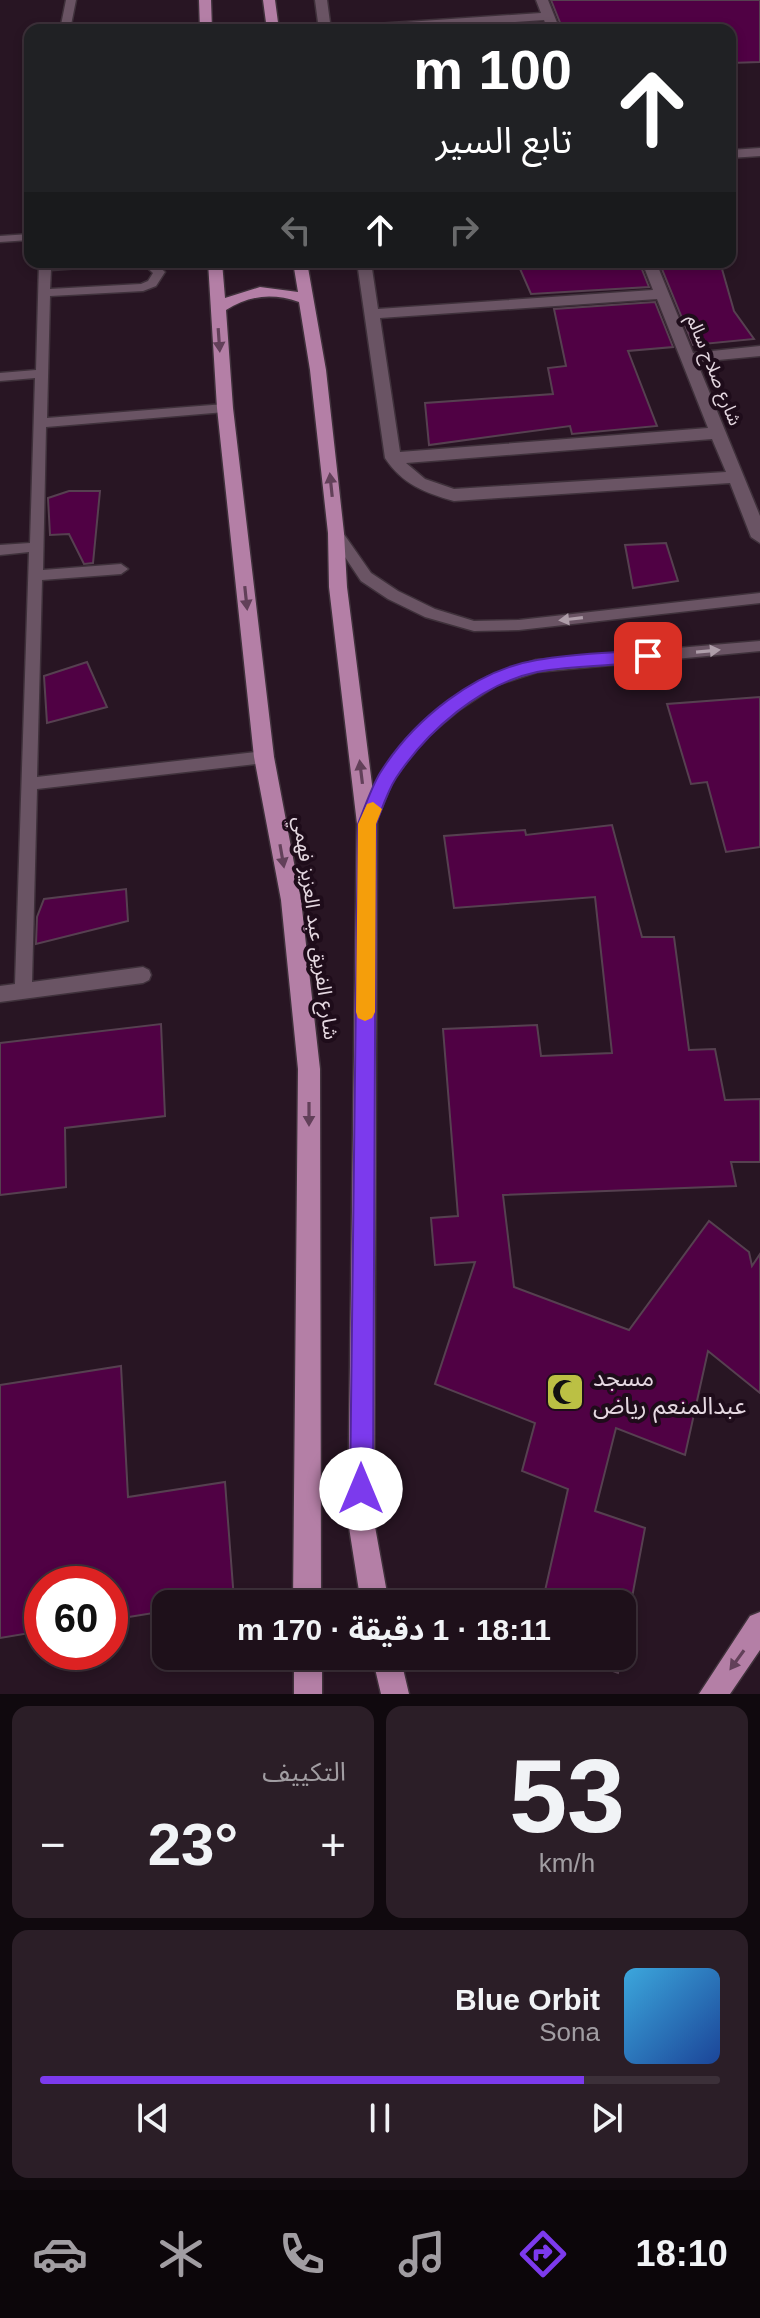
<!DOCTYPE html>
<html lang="ar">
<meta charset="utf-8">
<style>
body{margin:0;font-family:Helvetica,"Noto Sans Arabic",sans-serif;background:#2b1e27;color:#f1f3f6;direction:rtl;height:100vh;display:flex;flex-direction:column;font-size:30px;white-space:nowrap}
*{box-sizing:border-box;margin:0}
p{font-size:26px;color:#a19da2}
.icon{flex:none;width:44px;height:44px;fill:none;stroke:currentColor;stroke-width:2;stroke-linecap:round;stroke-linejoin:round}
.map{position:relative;height:1694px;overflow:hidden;direction:ltr}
.drawer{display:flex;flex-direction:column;gap:12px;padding:12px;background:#10090e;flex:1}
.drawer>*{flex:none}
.banner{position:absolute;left:24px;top:24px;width:712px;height:244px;border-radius:16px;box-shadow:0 4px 12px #0003,0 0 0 2px #3c3039;direction:rtl;background:#202124;color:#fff;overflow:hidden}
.speed{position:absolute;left:24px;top:1566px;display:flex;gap:16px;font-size:40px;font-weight:700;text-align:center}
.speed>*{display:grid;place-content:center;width:104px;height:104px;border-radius:50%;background:#1e101a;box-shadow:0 4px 12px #0003,0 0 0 2px #3c3039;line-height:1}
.speed .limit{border:12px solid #d22;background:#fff;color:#111}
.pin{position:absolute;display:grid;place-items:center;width:68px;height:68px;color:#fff;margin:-34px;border-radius:16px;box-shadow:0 4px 12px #0006}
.me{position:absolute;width:88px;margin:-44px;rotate:0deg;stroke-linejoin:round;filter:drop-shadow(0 0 6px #0008)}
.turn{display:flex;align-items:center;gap:28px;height:168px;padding:0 32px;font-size:36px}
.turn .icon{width:104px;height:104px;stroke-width:2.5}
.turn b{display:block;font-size:56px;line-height:68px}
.lanes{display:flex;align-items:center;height:76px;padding:0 32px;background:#0003;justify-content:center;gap:40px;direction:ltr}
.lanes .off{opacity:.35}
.big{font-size:60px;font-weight:700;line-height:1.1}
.drawer .tile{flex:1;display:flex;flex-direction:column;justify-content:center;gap:12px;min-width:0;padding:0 28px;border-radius:16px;background:#2b1e27}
.drawer .dial{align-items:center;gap:0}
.dial b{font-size:104px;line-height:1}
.song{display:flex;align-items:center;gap:24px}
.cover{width:96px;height:96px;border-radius:12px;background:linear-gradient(135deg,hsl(200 70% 55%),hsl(220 70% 35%))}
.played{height:8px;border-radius:4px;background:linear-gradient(90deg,#7c3aed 80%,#3c3039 80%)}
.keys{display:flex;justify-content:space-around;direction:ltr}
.heat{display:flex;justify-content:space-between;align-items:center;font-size:44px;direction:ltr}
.drawer .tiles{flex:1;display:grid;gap:12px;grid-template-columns:1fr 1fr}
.tile:last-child{grid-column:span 2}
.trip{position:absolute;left:152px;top:1590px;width:484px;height:80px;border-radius:16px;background:#1e101a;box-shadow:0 4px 12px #0003,0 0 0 2px #3c3039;font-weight:700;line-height:80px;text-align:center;direction:rtl}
.menu{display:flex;height:128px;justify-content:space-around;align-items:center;background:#0c060a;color:#a19da2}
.menu .icon{width:56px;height:56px}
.menu .current{color:#7c3aed}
.menu b{font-size:36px;color:#f1f3f6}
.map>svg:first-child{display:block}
.building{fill:#500144;stroke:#564050;stroke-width:2}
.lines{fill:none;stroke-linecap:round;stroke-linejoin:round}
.service-casing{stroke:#3f313b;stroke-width:3}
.minor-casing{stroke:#3f313b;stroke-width:3}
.primary-casing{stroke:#3f313b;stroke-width:3}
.service{fill:#6a5464;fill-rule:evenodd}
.minor{fill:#6a5464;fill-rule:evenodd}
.primary{fill:#b47fa6;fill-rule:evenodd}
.oneway{fill:#624059}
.oneway2{fill:#ae9da9}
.route{fill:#7c3aed;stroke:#51269a;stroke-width:2}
.slow{fill:#f59e0b}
.labels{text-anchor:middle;stroke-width:8;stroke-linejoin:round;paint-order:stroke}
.far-street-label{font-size:18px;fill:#e5d8e1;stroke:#1e0c1a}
.street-label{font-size:20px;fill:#e5d8e1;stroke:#1e0c1a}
.near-poi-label{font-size:24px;fill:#e5d8e1;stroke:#1e0c1a;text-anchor:start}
</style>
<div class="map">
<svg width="760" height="1694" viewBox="0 0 760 1694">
<rect width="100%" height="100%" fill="#281523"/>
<path class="building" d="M551,0H760V62L730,63V30H563Z
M517,262H639L649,287L531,294Z
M659,262H720L734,311L754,339L693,345Z
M655,302L673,347L628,351L657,426L572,434L570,426L429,445L425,403L553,394L548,368L566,366L554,309Z
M69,491H100L93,563L84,564L69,534L50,535L48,498Z
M666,543L678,581L633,588L625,545Z
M87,662L107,707L47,723L44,676Z
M760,697V847L726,852L707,782L691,784L667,704Z
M612,825L642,937H674L689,1050L715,1049L725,1100L760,1099V1162H731L736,1186L503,1195L514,1287L629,1330L709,1221L749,1252L752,1266L760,1254V1393L708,1351L685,1455L616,1428L595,1511L645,1528L622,1651V1604H542L568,1489L522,1471L535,1423L435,1384L475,1262L435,1265L431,1218L458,1216L443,1029L537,1025L541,1056L612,1053L595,897L454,908L444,836L525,830L526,835Z
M126,889L128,921L36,944L37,917L44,899Z
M161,1024L165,1116L65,1128L66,1187L0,1195V1043Z
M121,1366L128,1497L225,1482L234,1600L210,1604H166V1611L110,1620V1584H42V1631L0,1638V1385Z
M572,1656H621L618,1673Z"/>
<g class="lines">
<g class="service-casing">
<path id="service" d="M66,0H76L70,30H60Z
M30,234V240L0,242V236Z
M39,262H129L123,265L51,270L50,289L141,284L148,281L153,273L141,262H154L165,272L156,286L143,291L50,296L47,418L225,404L231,408L225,412L46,427L43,570L121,564L128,569L121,574L42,580L37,777L264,751L272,757L264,763L37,789L32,982L143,967L149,970L151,975L149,980L143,983L0,1002V986L15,984L29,552L0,555V545L30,543L35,378L0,381V373L36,370Z
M336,528L341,530L371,573L398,591L435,609L474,621L519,620L760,593V603L519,630L474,631L425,617L388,599L361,581L329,533Z
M760,641V651L537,672L497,685L459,710L422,741L393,780L373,829H361L359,824L382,773L412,733L449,702L487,677L536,660Z"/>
</g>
<g class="minor-casing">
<path id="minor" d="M315,0H327L331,30H319Z
M536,0H548L560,30H548L544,20L399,30H341L347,26L541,13Z
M760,148V156L730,158V150Z
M357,262H371L378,309L653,290L642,262H656L693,353L760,346V356L697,362L760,516V543L751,537L730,483L454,501C425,493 402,484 385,458ZM657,299L708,428L400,452L380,318ZM712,439L726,472L454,489L425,479L406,463Z"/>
</g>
<g class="primary-casing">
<path id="primary" d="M199,0H211L212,30H200Z
M263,0H275L279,30H267Z
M208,262H222L225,298L260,287L298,292L293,262H307L326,370L344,533L347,587L377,824L374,1521L389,1604H361L348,1521L357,824L329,587L328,533L310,370L299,302C273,293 249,295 226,310L233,408L274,757L301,900L320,1069L321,1604H293L298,1069L281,900L254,757L217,408Z
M760,1612V1650L730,1694H699L750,1616Z
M294,1656H322V1694H294Z
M372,1656H400L409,1694H381Z"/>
</g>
<use href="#service" class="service"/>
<use href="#minor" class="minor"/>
<use href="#primary" class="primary"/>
</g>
<defs><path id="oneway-solid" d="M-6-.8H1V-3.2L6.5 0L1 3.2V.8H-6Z" transform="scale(2)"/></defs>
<g class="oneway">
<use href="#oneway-solid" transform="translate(219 340) rotate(86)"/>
<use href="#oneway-solid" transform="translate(331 485) rotate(-96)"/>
<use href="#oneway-solid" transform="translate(246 598) rotate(84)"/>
<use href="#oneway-solid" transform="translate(361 772) rotate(-97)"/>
<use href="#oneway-solid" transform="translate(282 856) rotate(80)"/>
<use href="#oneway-solid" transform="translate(309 1114) rotate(90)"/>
<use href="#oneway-solid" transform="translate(737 1660) rotate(126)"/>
</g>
<g class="oneway2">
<use href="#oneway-solid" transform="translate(571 619) rotate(173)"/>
<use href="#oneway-solid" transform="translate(708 651) rotate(-5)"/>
</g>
<path class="route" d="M648,650L656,656L648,662C612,666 572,665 537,672C480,684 427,731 396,778C387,792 382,809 376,824L373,1489L370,1497L361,1501L353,1497L350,1489L358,824C365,807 371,788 380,773C413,720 475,670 537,660C573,653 611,653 648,650Z"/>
<path class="slow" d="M373,802L382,809L376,824L375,1012L372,1018L365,1021L358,1018L356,1012L358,824L367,804Z"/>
<defs>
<g id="mosque-square" transform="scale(2)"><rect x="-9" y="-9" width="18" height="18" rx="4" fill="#bbc044" stroke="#1e0c1a"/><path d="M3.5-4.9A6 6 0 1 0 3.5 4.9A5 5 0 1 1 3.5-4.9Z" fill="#111"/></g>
</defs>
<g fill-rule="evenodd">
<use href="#mosque-square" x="565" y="1392"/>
</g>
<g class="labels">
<g class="far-street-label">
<text transform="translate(714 370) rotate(68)" y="6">شارع صلاح سالم</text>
</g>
<g class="street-label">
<text transform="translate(316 928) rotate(82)" y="7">شارع الفريق عبد العزيز فهمي</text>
</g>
<g class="near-poi-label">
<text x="593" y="1386">مسجد<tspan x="593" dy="28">عبدالمنعم رياض</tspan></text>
</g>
</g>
</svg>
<div class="speed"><div class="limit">60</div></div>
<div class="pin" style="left:648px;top:656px;background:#d93025"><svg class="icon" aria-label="arrive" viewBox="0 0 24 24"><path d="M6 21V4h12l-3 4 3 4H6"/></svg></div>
<svg class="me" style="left:361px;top:1489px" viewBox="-20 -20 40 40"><circle r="19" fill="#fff"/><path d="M0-13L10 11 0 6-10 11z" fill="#7c3aed"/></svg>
<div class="trip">18:11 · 1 دقيقة · 170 m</div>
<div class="banner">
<div class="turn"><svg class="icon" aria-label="ahead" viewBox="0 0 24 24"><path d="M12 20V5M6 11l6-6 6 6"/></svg><div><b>100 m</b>تابع السير</div></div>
<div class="lanes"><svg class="icon off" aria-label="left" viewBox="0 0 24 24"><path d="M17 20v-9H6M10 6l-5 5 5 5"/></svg><svg class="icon" aria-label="ahead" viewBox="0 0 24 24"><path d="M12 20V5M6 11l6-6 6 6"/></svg><svg class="icon off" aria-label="right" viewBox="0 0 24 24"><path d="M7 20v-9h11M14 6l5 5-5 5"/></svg></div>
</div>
</div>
<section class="drawer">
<div class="tiles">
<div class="tile dial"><b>53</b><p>km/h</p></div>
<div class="tile"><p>التكييف</p>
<div class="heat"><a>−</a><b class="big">23°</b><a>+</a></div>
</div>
<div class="tile">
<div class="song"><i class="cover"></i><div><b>Blue Orbit</b><p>Sona</p></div></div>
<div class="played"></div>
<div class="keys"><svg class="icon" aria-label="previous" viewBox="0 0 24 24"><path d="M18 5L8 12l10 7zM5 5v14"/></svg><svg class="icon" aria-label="pause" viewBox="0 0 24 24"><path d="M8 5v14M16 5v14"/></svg><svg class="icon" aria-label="next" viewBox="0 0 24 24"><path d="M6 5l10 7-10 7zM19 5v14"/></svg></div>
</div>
</div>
</section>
<nav class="menu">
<b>18:10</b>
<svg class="icon current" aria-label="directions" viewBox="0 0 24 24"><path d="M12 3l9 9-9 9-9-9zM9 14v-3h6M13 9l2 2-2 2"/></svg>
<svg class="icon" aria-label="music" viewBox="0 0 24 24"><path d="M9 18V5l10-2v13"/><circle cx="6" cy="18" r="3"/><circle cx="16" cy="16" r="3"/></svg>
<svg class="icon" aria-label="phone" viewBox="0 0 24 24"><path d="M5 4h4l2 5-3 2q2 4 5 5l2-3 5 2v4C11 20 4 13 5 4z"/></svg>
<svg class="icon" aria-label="climate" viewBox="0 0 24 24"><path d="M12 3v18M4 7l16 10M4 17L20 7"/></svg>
<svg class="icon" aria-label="car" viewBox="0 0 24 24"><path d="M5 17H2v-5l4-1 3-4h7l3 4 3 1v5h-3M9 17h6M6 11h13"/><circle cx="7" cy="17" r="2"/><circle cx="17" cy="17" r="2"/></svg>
</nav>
